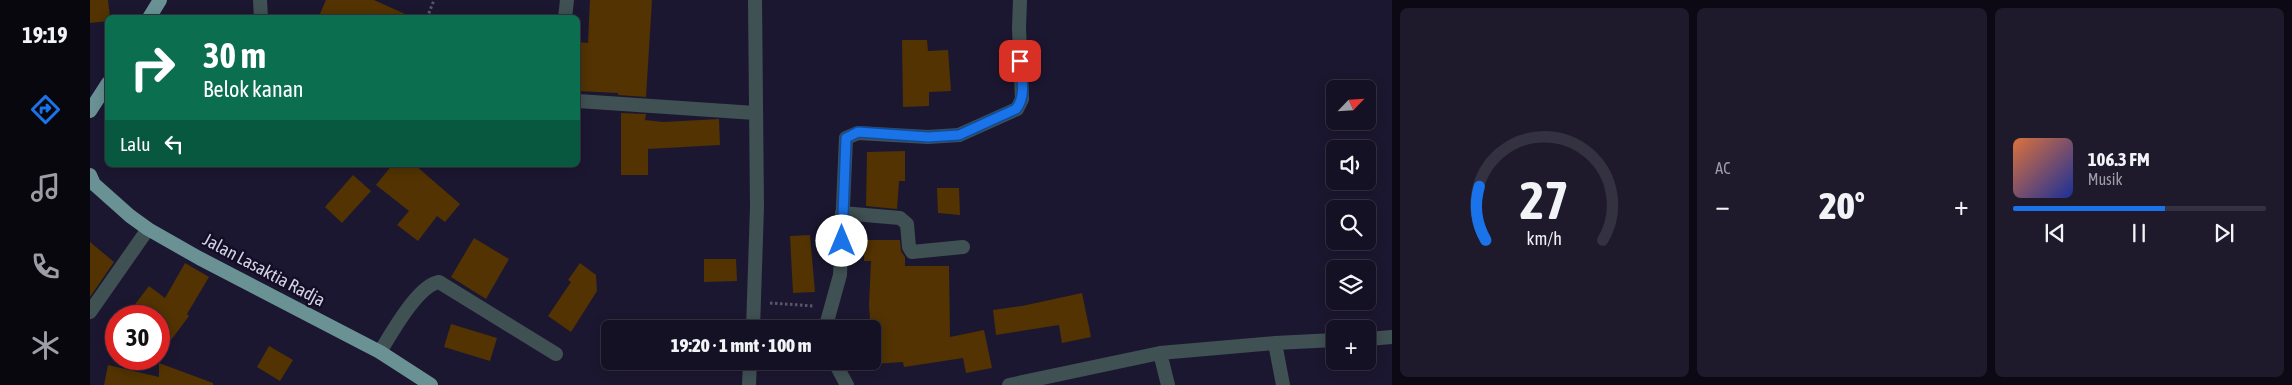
<!DOCTYPE html>
<html lang="id">
<meta charset="utf-8">
<style>
body{margin:0;font-family:"Asap Condensed",sans-serif;background:#1e1a2c;color:#f1f3f6;height:100vh;display:flex;flex-direction:column;font-size:19px;white-space:nowrap}
*{box-sizing:border-box;margin:0}
p{font-size:16px;color:#9d9da6}
.icon{flex:none;width:28px;height:28px;fill:none;stroke:currentColor;stroke-width:2;stroke-linecap:round;stroke-linejoin:round}
.map{position:relative;flex:1;overflow:hidden}
.panel{display:flex;flex-direction:column;gap:8px;padding:8px;background:#0c0914;width:900px}
.panel>*{flex:none}
.top-card{position:absolute;left:15px;top:15px;width:475px;height:152px;border-radius:8px;box-shadow:0 2px 12px #0003,0 0 0 1px #343141;background:#0b6e4f;color:#fff;overflow:hidden}
.needle{width:32px;rotate:65deg}
.tools{position:absolute;left:1236px;top:80px;display:grid;gap:10px}
.tools a{display:grid;place-items:center;width:50px;height:50px;border-radius:8px;background:#151124;box-shadow:0 2px 12px #0003,0 0 0 1px #343141;font-size:25px}
.speed{position:absolute;left:15px;top:305px;display:flex;gap:10px;font-size:25px;font-weight:700;text-align:center}
.speed>*{display:grid;place-content:center;width:65px;height:65px;border-radius:50%;background:#151124;box-shadow:0 2px 12px #0003,0 0 0 1px #343141;line-height:1}
.speed .limit{border:8px solid #d22;background:#fff;color:#111}
.pin{position:absolute;display:grid;place-items:center;width:42px;height:42px;color:#fff;margin:-21px;border-radius:10px;box-shadow:0 2px 8px #0006}
.me{position:absolute;width:55px;margin:-28px;rotate:0deg;stroke-linejoin:round;filter:drop-shadow(0 0 4px #0008)}
.turn{display:flex;align-items:center;gap:18px;height:105px;padding:0 15px;font-size:22px}
.turn .icon{width:65px;height:65px;stroke-width:2.5}
.turn b{display:block;font-size:35px;line-height:42px}
.then{display:flex;align-items:center;height:48px;padding:0 15px;background:#0003;gap:10px;font-size:19px}
.big{font-size:38px;font-weight:800;line-height:1.1}
.panel .card{flex:1;display:flex;flex-direction:column;justify-content:center;gap:8px;min-width:0;padding:0 18px;border-radius:8px;background:#1e1a2c}
.panel .dial{align-items:center;gap:0}
.dial svg{height:130px;overflow:visible;fill:none;stroke:#343141;stroke-width:7;stroke-linecap:round;text-anchor:middle}
.dial text{fill:#f1f3f6;stroke:none}
.song{display:flex;align-items:center;gap:15px}
.cover{width:60px;height:60px;border-radius:8px;background:linear-gradient(135deg,hsl(20 70% 55%),hsl(230 70% 35%))}
.played{height:5px;border-radius:2px;background:linear-gradient(90deg,#1a73e8 60%,#343141 60%)}
.keys{display:flex;justify-content:space-around;direction:ltr}
.heat{display:flex;justify-content:space-between;align-items:center;font-size:28px;direction:ltr}
.panel .tiles{flex:1;display:grid;gap:8px;grid-template-columns:repeat(3,1fr)}
.trip{position:absolute;left:511px;top:320px;width:280px;height:50px;border-radius:8px;background:#151124;box-shadow:0 2px 12px #0003,0 0 0 1px #343141;font-weight:800;line-height:50px;text-align:center}
main{display:flex;flex:1;min-height:0}
.menu{display:flex;flex-direction:column;width:90px;justify-content:space-around;align-items:center;background:#08070e;color:#9d9da6}
.menu .icon{width:35px;height:35px}
.menu .current{color:#1a73e8}
.menu b{font-size:22px;color:#f1f3f6}
.map>svg:first-child{display:block}
.building{fill:#523301}
.lines{fill:none;stroke-linecap:round;stroke-linejoin:round}
.path{stroke:#59556c;stroke-width:3;stroke-dasharray:2.5 2.5;stroke-linecap:butt}
.minor{stroke:#405153;stroke-width:14}
.trunk{stroke:#6a9295;stroke-width:14}
.route-casing{stroke:#114b97;stroke-width:12}
.route{stroke:#1a73e8;stroke-width:9}
.labels{text-anchor:middle;stroke-width:5;stroke-linejoin:round;paint-order:stroke}
.street-label{font-size:18px;fill:#d3d1e2;stroke:#130e26}
</style>
<main>
<nav class="menu">
<b>19:19</b>
<svg class="icon current" aria-label="directions" viewBox="0 0 24 24"><path d="M12 3l9 9-9 9-9-9zM9 14v-3h6M13 9l2 2-2 2"/></svg>
<svg class="icon" aria-label="music" viewBox="0 0 24 24"><path d="M9 18V5l10-2v13"/><circle cx="6" cy="18" r="3"/><circle cx="16" cy="16" r="3"/></svg>
<svg class="icon" aria-label="phone" viewBox="0 0 24 24"><path d="M5 4h4l2 5-3 2q2 4 5 5l2-3 5 2v4C11 20 4 13 5 4z"/></svg>
<svg class="icon" aria-label="climate" viewBox="0 0 24 24"><path d="M12 3v18M4 7l16 10M4 17L20 7"/></svg>
</nav>
<div class="map">
<svg width="1302" height="385" viewBox="0 0 1302 385">
<rect width="100%" height="100%" fill="#1c1730"/>
<path class="building" d="M0,0H18L20,18H18V21L0,23Z
M236,0H284L324,18H228Z
M500,0H562L556,97L528,95V93L488,91V42L498,43Z
M812,40H837L838,51L858,50L861,91L839,92V106L813,107Z
M531,113L556,114L555,120L573,122L629,119L630,145L558,149V175H531Z
M815,151V181H809L807,209L776,206L777,152Z
M302,165H325L370,204L355,222L347,216L328,241L307,225L319,211L286,185Z
M263,175L281,191L252,223L235,207Z
M847,188H869L870,215L848,213Z
M720,235L725,292L703,293L700,236Z
M384,238L419,259L396,299L361,277Z
M774,240H810L811,251L815,257V266H859L860,337L894,330L902,368L876,373L873,358L814,367L813,362L783,364L779,305L781,261H774Z
M0,242L24,262L0,297Z
M614,259H646L647,281L614,282Z
M95,263L119,277L97,314L99,316L69,356V316H36L59,286L75,298Z
M490,263L506,275L507,291L481,332L458,316L481,282L478,280Z
M992,293L1001,337L972,343L969,325L906,335L903,310L932,306Z
M361,324L407,338L400,361L354,347Z
M179,346L203,360L190,381L167,367Z
M69,363L123,383V385H14L18,365L69,377Z"/>
<g class="lines">
<path class="path" d="M337,18L344,0
M680,303L724,306"/>
<path class="minor" d="M170,0L171,18
M475,18L477,0
M488,101L665,113
M752,213L810,218L817,224L819,247L822,252L873,247
M0,312L58,229
M663,329L667,207L665,0
M735,329L750,275L756,138L768,133L838,137L869,135L927,109L932,99L929,28L930,0
M1278,339L1302,337
M1185,343L1193,385
M290,352C301,334 328,285 349,282L466,354
M744,361L757,385
M659,385L660,361
M919,385L1070,353
M1078,385L1070,353L1185,343L1245,340"/>
<path class="trunk" d="M59,18L70,0
M0,111L18,83
M0,175L4,184L40,216L58,229L109,258L290,352L341,385"/>
</g>
<g class="lines">
<g class="route-casing">
<path id="route" d="M752,241L756,138L768,132L838,137L869,135L926,109C937,96 931,76 930,61"/>
</g>
<use href="#route" class="route"/>
</g>
<g class="labels">
<g class="street-label">
<text transform="translate(174 270) rotate(28)" y="6">Jalan Lasaktia Radja</text>
</g>
</g>
</svg>
<div class="tools">
<a><svg class="needle" viewBox="-14 -14 28 28"><path d="M0-13l5 13h-10z" fill="#e53935"/><path d="M0 13l5-13h-10z" fill="#9d9da6"/></svg></a>
<a><svg class="icon" aria-label="sound" viewBox="0 0 24 24"><path d="M4 9h4l5-4v14l-5-4H4zM17 9q2 3 0 6"/></svg></a>
<a><svg class="icon" aria-label="search" viewBox="0 0 24 24"><circle cx="10" cy="10" r="6"/><path d="M15 15l6 6"/></svg></a>
<a><svg class="icon" aria-label="layers" viewBox="0 0 24 24"><path d="M12 4l9 5-9 5-9-5zM3 14l9 5 9-5"/></svg></a>
<a>+</a>
</div>
<div class="speed"><div class="limit">30</div></div>
<div class="pin" style="left:930px;top:61px;background:#d93025"><svg class="icon" aria-label="arrive" viewBox="0 0 24 24"><path d="M6 21V4h12l-3 4 3 4H6"/></svg></div>
<svg class="me" style="left:752px;top:241px" viewBox="-20 -20 40 40"><circle r="19" fill="#fff"/><path d="M0-13L10 11 0 6-10 11z" fill="#1a73e8"/></svg>
<div class="trip">19:20 · 1 mnt · 100 m</div>
<div class="top-card">
<div class="turn"><svg class="icon" aria-label="right" viewBox="0 0 24 24"><path d="M7 20v-9h11M14 6l5 5-5 5"/></svg><div><b>30 m</b>Belok kanan</div></div>
<div class="then">Lalu<svg class="icon" aria-label="left" viewBox="0 0 24 24"><path d="M17 20v-9H6M10 6l-5 5 5 5"/></svg></div>
</div>
</div>
<section class="panel">
<div class="tiles">
<div class="card dial"><svg viewBox="0 0 100 80">
<path d="M14 69A42 42 0 1 1 86 69"/>
<path d="M14 69A42 42 0 0 1 10 36" stroke="#1a73e8"/>
<text x="50" y="56" font-size="32" font-weight="700">27</text>
<text x="50" y="72" font-size="11">km/h</text>
</svg></div>
<div class="card"><p>AC</p>
<div class="heat"><a>−</a><b class="big">20°</b><a>+</a></div>
</div>
<div class="card">
<div class="song"><i class="cover"></i><div><b>106.3 FM</b><p>Musik</p></div></div>
<div class="played"></div>
<div class="keys"><svg class="icon" aria-label="previous" viewBox="0 0 24 24"><path d="M18 5L8 12l10 7zM5 5v14"/></svg><svg class="icon" aria-label="pause" viewBox="0 0 24 24"><path d="M8 5v14M16 5v14"/></svg><svg class="icon" aria-label="next" viewBox="0 0 24 24"><path d="M6 5l10 7-10 7zM19 5v14"/></svg></div>
</div>
</div>
</section>
</main>
